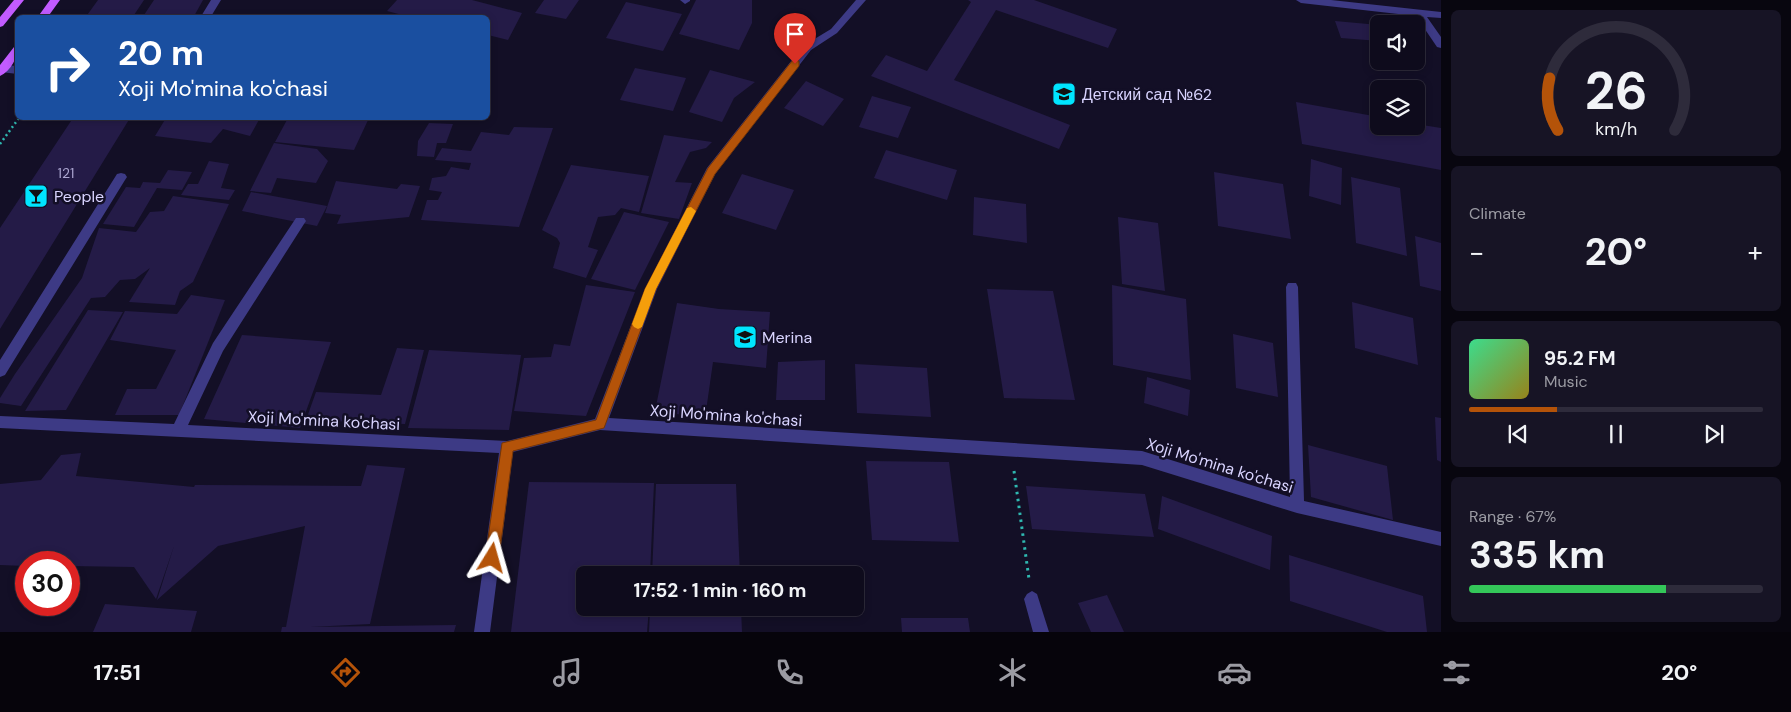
<!DOCTYPE html>
<meta charset="utf-8">
<style>
body{margin:0;font-family:"DM Sans",sans-serif;background:#171425;color:#f1f3f6;height:100vh;display:flex;flex-direction:column;font-size:19px;white-space:nowrap}
*{box-sizing:border-box;margin:0}
p{font-size:16px;color:#9b9ba3}
.icon{flex:none;width:28px;height:28px;fill:none;stroke:currentColor;stroke-width:2;stroke-linecap:round;stroke-linejoin:round}
.map{position:relative;flex:1;overflow:hidden}
.details{display:flex;flex-direction:column;gap:10px;padding:10px;background:#08060f;width:350px}
.details>*{flex:none}
.top-card{position:absolute;left:15px;top:15px;width:475px;height:105px;border-radius:8px;box-shadow:0 2px 8px #0003,0 0 0 1px #2e2b3b;background:#1a4fa0;color:#fff;overflow:hidden}
.controls{position:absolute;left:1370px;top:15px;display:grid;gap:10px}
.controls a{display:grid;place-items:center;width:55px;height:55px;border-radius:8px;background:#0e0b1c;box-shadow:0 2px 8px #0003,0 0 0 1px #2e2b3b;font-size:25px}
.speed{position:absolute;left:15px;top:551px;display:flex;gap:10px;font-size:25px;font-weight:700;text-align:center}
.speed>*{display:grid;place-content:center;width:65px;height:65px;border-radius:50%;background:#0e0b1c;box-shadow:0 2px 8px #0003,0 0 0 1px #2e2b3b;line-height:1}
.speed .limit{border:8px solid #d22;background:#fff;color:#111}
.pin{position:absolute;display:grid;place-items:center;width:42px;height:42px;color:#fff;margin:-51px -21px;border-radius:50% 50% 50% 0;rotate:-45deg;box-shadow:0 0 5px #0007}
.pin .icon{rotate:45deg}
.me{position:absolute;width:55px;margin:-28px;rotate:8deg;stroke-linejoin:round;filter:drop-shadow(0 0 4px #0008)}
.turn{display:flex;align-items:center;gap:18px;height:105px;padding:0 20px;font-size:22px}
.turn .icon{width:65px;height:65px;stroke-width:2.5}
.turn b{display:block;font-size:35px;line-height:42px}
.big{font-size:38px;font-weight:700;line-height:1.1}
.details .card{flex:1;display:flex;flex-direction:column;justify-content:center;gap:8px;min-width:0;padding:0 18px;border-radius:8px;background:#171425}
.details .dial{align-items:center;gap:0}
.dial svg{height:130px;overflow:visible;fill:none;stroke:#2e2b3b;stroke-width:7;stroke-linecap:round;text-anchor:middle}
.dial text{fill:#f1f3f6;stroke:none}
.song{display:flex;align-items:center;gap:15px}
.cover{width:60px;height:60px;border-radius:8px;background:linear-gradient(135deg,hsl(150 70% 55%),hsl(50 70% 35%))}
.played{height:5px;border-radius:2px;background:linear-gradient(90deg,#b45309 30%,#2e2b3b 30%)}
.keys{display:flex;justify-content:space-around;direction:ltr}
.heat{display:flex;justify-content:space-between;align-items:center;font-size:28px;direction:ltr}
.charge{height:8px;border-radius:4px;background:linear-gradient(90deg,#34c759 67%,#2e2b3b 0)}
.trip{position:absolute;left:576px;top:566px;width:288px;height:50px;border-radius:8px;background:#0e0b1c;box-shadow:0 2px 8px #0003,0 0 0 1px #2e2b3b;font-weight:700;line-height:50px;text-align:center}
.tabs{display:flex;height:80px;justify-content:space-around;align-items:center;background:#06040b;color:#9b9ba3}
.tabs .icon{width:35px;height:35px}
.tabs .on{color:#b45309}
.tabs b{font-size:22px;color:#f1f3f6}
main{display:flex;flex:1;min-height:0}
.map>svg:first-child{display:block}
.building{fill:#241b47}
.lines{fill:none;stroke-linecap:round;stroke-linejoin:round}
.path-far1{stroke:#2fb8b0;stroke-width:2.5;stroke-dasharray:2 3;stroke-linecap:butt}
.path{stroke:#2fb8b0;stroke-width:3;stroke-dasharray:2.5 4.5;stroke-linecap:butt}
.minor{fill:#3d3a85;fill-rule:evenodd}
.major{fill:#c25bff;fill-rule:evenodd}
.route{fill:#b45309;stroke:#753606}
.slow{fill:#f59e0b}
.labels{text-anchor:middle;stroke-width:5;stroke-linejoin:round;paint-order:stroke}
.number-label{font-size:14px;fill:#aca6d1}
.poi-label{font-size:16px;fill:#d9d4ff;stroke:#130f26;text-anchor:start}
.street-label{font-size:16px;fill:#d9d4ff;stroke:#130f26}
</style>
<main>
<div class="map">
<svg width="1441" height="632" viewBox="0 0 1441 632">
<rect width="100%" height="100%" fill="#130f26"/>
<path class="building" d="M98,0H144L132,18H85Z
M154,0H203L193,18H142Z
M397,0H472L522,13L508,40L488,35V18H414L387,11Z
M544,0H579L566,19L535,13Z
M696,0H752V23L739,50L679,34Z
M968,0H1034L1117,29L1108,48L996,10L954,80L1070,125L1059,149L871,76L886,55L927,71L971,2Z
M626,2L682,14L663,51L606,38Z
M1335,21L1379,25V41L1341,38Z
M635,68L686,78L673,111L620,100Z
M710,70L755,82L734,98L722,122L689,112Z
M806,81L844,99L823,126L784,108Z
M872,96L911,107L898,138L859,127Z
M1296,102L1379,117V126H1416V124L1441,128V170L1302,144Z
M73,118H130L0,329V228Z
M166,118H260L250,136L223,129L211,143L155,136Z
M288,118H369L354,150L275,142Z
M429,123L453,124L446,143H437L434,157L417,156L418,141Z
M514,127L553,128L519,227L421,220L427,200H438L442,192L429,190L432,178L446,176L451,167L469,170L471,163L435,160L442,148L471,151L481,132L509,135Z
M664,135L712,142L706,148L690,152L675,182L692,183L679,219L641,213Z
M274,143L317,149L328,161L316,183L277,178L271,193L250,191Z
M886,150L957,170L947,200L874,178Z
M1311,159L1342,168L1341,205L1309,196Z
M209,161L229,164L221,188L235,190L229,200L181,195L188,184H198Z
M571,165L649,176L639,212L621,208L615,215L598,217L588,247L598,250L586,278L553,268L560,243L557,238L542,230Z
M168,170L192,172L182,190L157,188L134,227L103,224L126,187L140,188L143,182L160,183Z
M1214,172L1283,184L1291,239L1218,226Z
M742,174L794,190L776,230L722,213Z
M1351,177L1400,188L1407,256L1356,243Z
M336,181L397,189L401,184L420,186L409,217L337,224L341,215L325,213Z
M251,192L327,206L317,226L242,211Z
M173,196L229,204L193,282L180,291L175,305L129,302L150,268L135,279L120,280L105,297L91,298L21,406L0,403V398L15,374L82,278L99,228L136,232L150,212L164,211Z
M974,197L1026,204L1027,243L973,235Z
M624,212L669,222L635,290L591,279Z
M1118,217L1158,223L1165,291L1122,284Z
M1415,236L1441,243V291L1420,286Z
M586,285L635,292L586,416L514,411L524,358L551,357L554,344L570,346Z
M1112,285L1186,299L1191,380L1113,365Z
M987,289L1053,291L1075,400L1004,398Z
M191,295L225,300L179,415H115L127,389H156L176,350L110,340L125,311L177,314Z
M1352,302L1413,318L1418,365L1355,348Z
M677,303L719,309L770,312L766,368L713,362L705,418L655,411Z
M88,310L123,312L66,410L25,411Z
M1233,334L1273,343L1278,397L1236,388Z
M242,335L331,342L300,428L204,419Z
M397,348L424,350L405,424L306,420L316,392L381,395Z
M429,350L521,355L509,430L408,428Z
M825,360V400H776L778,362Z
M855,364L927,368L931,417L857,413Z
M1147,377L1190,390L1188,416L1144,403Z
M1435,417L1441,418V462L1437,460Z
M1308,445L1387,466L1393,520L1311,497Z
M81,453L76,476L194,487L195,485L361,486L367,465L405,468L370,624L310,627L456,625L454,632H281L282,627H286L305,526L218,546L157,600L174,546L156,599L134,567L69,566V562H26V566L0,565V484L41,480L61,455Z
M866,461L949,462L959,542L872,540Z
M529,482L654,483L650,575H585V608H649L647,632H511Z
M656,484H736L740,575H652Z
M1026,486L1145,494L1154,537L1032,529Z
M1162,496L1272,536L1270,570L1158,529Z
M1289,555L1423,596L1427,632H1387L1290,601Z
M1107,595L1124,632H1091L1078,603Z
M105,604L197,611L191,632H93Z
M650,608H741L742,632H649Z
M901,618H968L970,632H902Z"/>
<g class="lines">
<path class="path-far1" d="M0,144L19,118"/>
<path class="path" d="M1014,471L1029,579"/>
<path class="minor" d="M211,0H221L210,18H200Z
M680,0H690V1L685,4Z
M856,0H866L837,33L811,50L715,174L657,289L609,418L1142,451L1290,497L1286,287L1288,283H1296L1298,287L1304,501L1441,532V546L1297,513L1142,465L600,430L513,452L490,632H474L499,453L0,428V416L174,424L213,343L296,218H304L306,221L304,224L223,351L188,425L507,441L595,419L645,289L707,168L803,46L831,29Z
M1296,0H1331L1441,12V18L1427,17L1441,37V48L1437,47L1416,16L1301,3Z
M3,65L18,66V74L0,72V66Z
M121,173L125,174L127,177L125,180L5,375L0,377V360L117,174Z
M1032,591L1037,594L1049,632H1033L1024,599L1027,594Z"/>
<path class="major" d="M14,0H24L3,26L0,27V17Z
M50,0H60L47,18H37Z
M18,46C18,57 11,71 0,76V65L14,47Z"/>
</g>
<path class="route" d="M795,60L799,61V66L715,174L656,289L604,428L513,451L499,558L497,563L492,565L487,563L485,558L502,443L596,420L645,289L708,168L792,61Z"/>
<path class="slow" d="M691,207L696,211L656,289L642,327L638,329L634,327L632,324L645,289L687,208Z"/>
<defs>
<g id="school-square" transform="scale(1.25)"><rect x="-9" y="-9" width="18" height="18" rx="4" fill="#00e5ff" stroke="#130f26"/><path d="M0-5L7-2L0 1L-7-2ZM-4 1L0 2.5L4 1V4Q0 6-4 4Z" fill="#111"/></g>
<g id="bar-square" transform="scale(1.25)"><rect x="-9" y="-9" width="18" height="18" rx="4" fill="#00e5ff" stroke="#130f26"/><path d="M-6-5H6L.8 .8V4.5H3.5V6h-7V4.5H-.8V.8Z" fill="#111"/></g>
</defs>
<g fill-rule="evenodd">
<use href="#school-square" x="1064" y="94"/>
<use href="#bar-square" x="36" y="196"/>
<use href="#school-square" x="745" y="337"/>
</g>
<g class="labels">
<g class="number-label">
<text x="66" y="178">121</text>
</g>
<g class="poi-label">
<text x="1082" y="100">Детский сад №62</text>
<text x="54" y="202">People</text>
<text x="762" y="343">Merina</text>
</g>
<g class="street-label">
<text transform="translate(726 415) rotate(4)" y="6">Xoji Mo'mina ko'chasi</text>
<text transform="translate(324 420) rotate(3)" y="6">Xoji Mo'mina ko'chasi</text>
<text transform="translate(1220 465) rotate(17)" y="6">Xoji Mo'mina ko'chasi</text>
</g>
</g>
</svg>
<div class="controls">
<a><svg class="icon" aria-label="sound" viewBox="0 0 24 24"><path d="M4 9h4l5-4v14l-5-4H4zM17 9q2 3 0 6"/></svg></a>
<a><svg class="icon" aria-label="layers" viewBox="0 0 24 24"><path d="M12 4l9 5-9 5-9-5zM3 14l9 5 9-5"/></svg></a>
</div>
<div class="speed"><div class="limit">30</div></div>
<div class="pin" style="left:795px;top:64px;background:#d93025"><svg class="icon" aria-label="arrive" viewBox="0 0 24 24"><path d="M6 21V4h12l-3 4 3 4H6"/></svg></div>
<svg class="me" style="left:492px;top:558px" viewBox="-20 -20 40 40"><path d="M0-17L14 15 0 8-14 15z" fill="#b45309" stroke="#fff" stroke-width="4"/></svg>
<div class="trip">17:52 · 1 min · 160 m</div>
<div class="top-card">
<div class="turn"><svg class="icon" aria-label="right" viewBox="0 0 24 24"><path d="M7 20v-9h11M14 6l5 5-5 5"/></svg><div><b>20 m</b>Xoji Mo'mina ko'chasi</div></div>
</div>
</div>
<section class="details">
<div class="card dial"><svg viewBox="0 0 100 80">
<path d="M14 69A42 42 0 1 1 86 69"/>
<path d="M14 69A42 42 0 0 1 9 37" stroke="#b45309"/>
<text x="50" y="56" font-size="32" font-weight="700">26</text>
<text x="50" y="72" font-size="11">km/h</text>
</svg></div>
<div class="card"><p>Climate</p>
<div class="heat"><a>−</a><b class="big">20°</b><a>+</a></div>
</div>
<div class="card">
<div class="song"><i class="cover"></i><div><b>95.2 FM</b><p>Music</p></div></div>
<div class="played"></div>
<div class="keys"><svg class="icon" aria-label="previous" viewBox="0 0 24 24"><path d="M18 5L8 12l10 7zM5 5v14"/></svg><svg class="icon" aria-label="pause" viewBox="0 0 24 24"><path d="M8 5v14M16 5v14"/></svg><svg class="icon" aria-label="next" viewBox="0 0 24 24"><path d="M6 5l10 7-10 7zM19 5v14"/></svg></div>
</div>
<div class="card"><p>Range · 67%</p><b class="big">335 km</b><div class="charge"></div></div>
</section>
</main>
<nav class="tabs">
<b>17:51</b>
<svg class="icon on" aria-label="directions" viewBox="0 0 24 24"><path d="M12 3l9 9-9 9-9-9zM9 14v-3h6M13 9l2 2-2 2"/></svg>
<svg class="icon" aria-label="music" viewBox="0 0 24 24"><path d="M9 18V5l10-2v13"/><circle cx="6" cy="18" r="3"/><circle cx="16" cy="16" r="3"/></svg>
<svg class="icon" aria-label="phone" viewBox="0 0 24 24"><path d="M5 4h4l2 5-3 2q2 4 5 5l2-3 5 2v4C11 20 4 13 5 4z"/></svg>
<svg class="icon" aria-label="climate" viewBox="0 0 24 24"><path d="M12 3v18M4 7l16 10M4 17L20 7"/></svg>
<svg class="icon" aria-label="car" viewBox="0 0 24 24"><path d="M5 17H2v-5l4-1 3-4h7l3 4 3 1v5h-3M9 17h6M6 11h13"/><circle cx="7" cy="17" r="2"/><circle cx="17" cy="17" r="2"/></svg>
<svg class="icon" aria-label="filters" viewBox="0 0 24 24"><path d="M4 7h16M4 17h16"/><circle cx="9" cy="7" r="2"/><circle cx="15" cy="17" r="2"/></svg>
<b>20°</b>
</nav>
